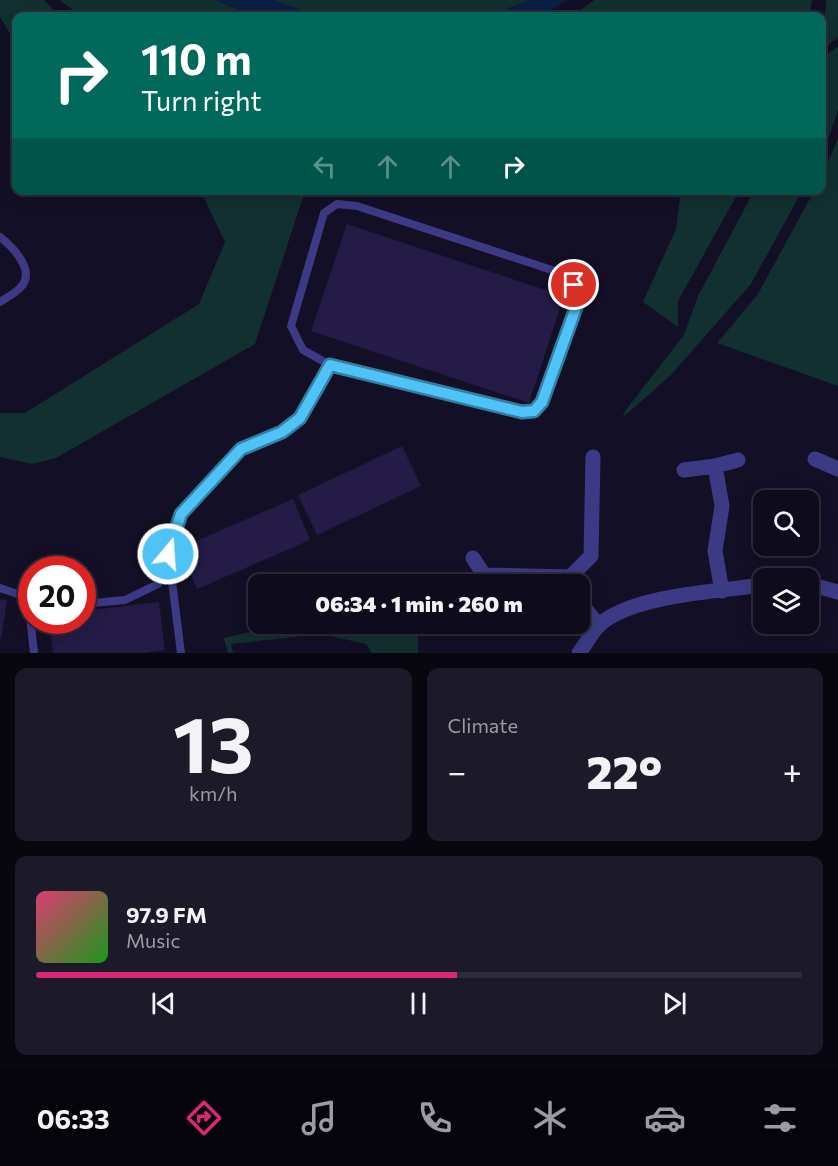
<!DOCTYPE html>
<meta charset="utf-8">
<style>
body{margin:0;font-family:Commissioner,sans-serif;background:#1c1929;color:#f1f3f6;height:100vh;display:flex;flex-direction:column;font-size:22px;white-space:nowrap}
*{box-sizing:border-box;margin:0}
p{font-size:20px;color:#9b9ba3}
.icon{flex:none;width:33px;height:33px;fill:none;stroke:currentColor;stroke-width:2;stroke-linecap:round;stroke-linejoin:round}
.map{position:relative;height:653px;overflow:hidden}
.side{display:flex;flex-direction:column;gap:15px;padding:15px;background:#08060f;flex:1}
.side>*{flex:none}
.hud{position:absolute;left:12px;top:12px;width:814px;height:183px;border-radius:12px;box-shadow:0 3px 15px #0003,0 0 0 2px #2e2b3b;background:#00695c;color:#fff;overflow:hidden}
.fabs{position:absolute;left:753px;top:490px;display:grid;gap:12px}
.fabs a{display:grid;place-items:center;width:66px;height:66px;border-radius:12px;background:#0e0b1c;box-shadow:0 3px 15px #0003,0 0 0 2px #2e2b3b;font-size:30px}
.speed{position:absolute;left:18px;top:556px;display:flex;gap:12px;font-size:30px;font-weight:700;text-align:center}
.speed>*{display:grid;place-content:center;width:78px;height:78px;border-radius:50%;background:#0e0b1c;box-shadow:0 3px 15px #0003,0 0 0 2px #2e2b3b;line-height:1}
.speed .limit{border:9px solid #d22;background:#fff;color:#111}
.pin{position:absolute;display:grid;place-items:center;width:51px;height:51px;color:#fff;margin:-26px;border:3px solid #fff;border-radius:50%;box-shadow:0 2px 6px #0007}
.me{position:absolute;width:66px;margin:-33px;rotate:18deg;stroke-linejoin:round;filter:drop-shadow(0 0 4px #0008)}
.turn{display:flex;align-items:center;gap:21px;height:126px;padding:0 30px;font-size:27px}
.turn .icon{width:78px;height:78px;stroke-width:2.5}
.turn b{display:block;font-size:42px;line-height:51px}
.lanes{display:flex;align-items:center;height:57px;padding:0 30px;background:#0003;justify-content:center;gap:30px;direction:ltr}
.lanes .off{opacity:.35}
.big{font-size:45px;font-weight:800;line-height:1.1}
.side .card{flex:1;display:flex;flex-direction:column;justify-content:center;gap:9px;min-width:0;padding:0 21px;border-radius:12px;background:#1c1929}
.side .dial{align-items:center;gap:0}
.dial b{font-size:78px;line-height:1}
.song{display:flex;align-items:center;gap:18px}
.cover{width:72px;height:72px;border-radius:9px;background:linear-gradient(135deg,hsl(340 70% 55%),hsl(120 70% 35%))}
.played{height:6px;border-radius:3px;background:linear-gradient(90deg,#db2777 55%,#2e2b3b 55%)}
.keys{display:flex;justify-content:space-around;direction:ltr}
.heat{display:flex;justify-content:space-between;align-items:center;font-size:33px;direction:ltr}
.side .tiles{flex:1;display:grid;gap:15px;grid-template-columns:1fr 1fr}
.card:last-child{grid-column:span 2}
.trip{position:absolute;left:248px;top:574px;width:342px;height:60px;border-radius:12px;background:#0e0b1c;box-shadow:0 3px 15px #0003,0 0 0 2px #2e2b3b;font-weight:800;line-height:60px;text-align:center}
.tabs{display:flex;height:96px;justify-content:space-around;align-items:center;background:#06040b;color:#9b9ba3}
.tabs .icon{width:42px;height:42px}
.tabs .on{color:#db2777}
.tabs b{font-size:27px;color:#f1f3f6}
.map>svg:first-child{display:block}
.green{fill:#12302f}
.water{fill:#0a1f44}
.building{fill:#241b47}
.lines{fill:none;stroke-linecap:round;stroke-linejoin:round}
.service{stroke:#3d3a85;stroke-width:8}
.minor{stroke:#3d3a85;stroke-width:15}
.route-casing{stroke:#337fa1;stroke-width:15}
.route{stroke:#4fc3f7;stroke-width:10}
</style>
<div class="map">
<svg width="838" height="653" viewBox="0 0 838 653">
<rect width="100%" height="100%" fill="#130f26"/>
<path class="green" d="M0,0H44L59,16H16V44L0,17Z
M60,0H215L257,16H80Z
M273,0H529L490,16H317Z
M594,0H812L810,16H573Z
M826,0H838V37L822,50Z
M838,46V110L822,157V59Z
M838,138V386L717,343L758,294L814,191L822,190V176Z
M192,191H305L255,344L56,458L32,464L0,457V413H25L199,304L225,242L203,196Z
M681,191H739L678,301V327L643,302L676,229Z
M754,191H802L751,284L670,376L622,418L625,411L684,335L698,296Z
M283,624H418V653H372L366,644L321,634L231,644L233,653H228L224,638Z"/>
<path class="water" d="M215,0H273L317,16H257Z
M529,0H566L544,16H490Z"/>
<path class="building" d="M347,224L564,296L529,403L311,331Z
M402,446L421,486L317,535L298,495Z
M293,499L310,540L197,589L180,548Z
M0,599L7,600L1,639H0Z
M159,602L165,650L143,653H53L49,621H82V611Z"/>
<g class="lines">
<path class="service" d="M337,204L357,206L564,274L575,285L578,301L542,401L534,411L522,413L330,365L303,350L291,326L324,213Z
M0,237C13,247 37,272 20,288C14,294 6,298 0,302
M169,558L181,653
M0,588L32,599
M28,598L34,653
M82,604L125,600L158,584L181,514L241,449L282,432L300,418L330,365"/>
<path class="minor" d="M815,459L838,469
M715,466L722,506L715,551L722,591
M684,470L715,466L738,460
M473,558L484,575
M570,577L591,556L593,457
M808,584L838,592
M482,585L484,575L570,577L573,585
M579,601L599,626
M579,653C585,645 591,634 598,626C630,595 720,591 764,585"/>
</g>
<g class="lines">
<g class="route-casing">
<path id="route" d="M168,554L181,514L241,449L282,432L300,418L330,365L522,412L534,411L542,402L578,302L574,285"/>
</g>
<use href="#route" class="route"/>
</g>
</svg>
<div class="fabs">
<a><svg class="icon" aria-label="search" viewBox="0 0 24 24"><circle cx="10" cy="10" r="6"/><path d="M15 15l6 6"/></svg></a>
<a><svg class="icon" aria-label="layers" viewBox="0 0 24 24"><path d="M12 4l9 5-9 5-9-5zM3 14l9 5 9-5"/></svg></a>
</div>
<div class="speed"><div class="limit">20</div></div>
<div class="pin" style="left:574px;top:285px;background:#d93025"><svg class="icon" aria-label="arrive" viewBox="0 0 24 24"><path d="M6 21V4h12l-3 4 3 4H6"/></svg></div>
<svg class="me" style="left:168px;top:554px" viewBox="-20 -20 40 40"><circle r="17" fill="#4fc3f7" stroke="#fff" stroke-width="3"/><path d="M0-11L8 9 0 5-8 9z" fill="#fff"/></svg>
<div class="trip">06:34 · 1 min · 260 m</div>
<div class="hud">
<div class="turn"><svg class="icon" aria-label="right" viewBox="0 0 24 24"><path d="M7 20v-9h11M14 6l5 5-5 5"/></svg><div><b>110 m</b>Turn right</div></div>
<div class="lanes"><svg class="icon off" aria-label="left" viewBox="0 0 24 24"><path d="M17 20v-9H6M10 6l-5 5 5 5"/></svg><svg class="icon off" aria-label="ahead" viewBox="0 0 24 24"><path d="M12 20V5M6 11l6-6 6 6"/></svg><svg class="icon off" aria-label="ahead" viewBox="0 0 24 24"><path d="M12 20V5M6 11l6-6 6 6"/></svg><svg class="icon" aria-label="right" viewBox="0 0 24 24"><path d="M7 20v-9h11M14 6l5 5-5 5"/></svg></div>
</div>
</div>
<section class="side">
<div class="tiles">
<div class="card dial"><b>13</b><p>km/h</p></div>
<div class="card"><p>Climate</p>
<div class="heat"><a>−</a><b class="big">22°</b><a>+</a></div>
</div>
<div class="card">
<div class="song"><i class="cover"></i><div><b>97.9 FM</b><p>Music</p></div></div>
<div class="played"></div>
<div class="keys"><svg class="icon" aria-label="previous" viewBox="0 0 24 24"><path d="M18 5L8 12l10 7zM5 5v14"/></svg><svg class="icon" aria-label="pause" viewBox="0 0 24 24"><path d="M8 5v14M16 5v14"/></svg><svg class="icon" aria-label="next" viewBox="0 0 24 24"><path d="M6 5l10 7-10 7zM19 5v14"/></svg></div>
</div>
</div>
</section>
<nav class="tabs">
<b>06:33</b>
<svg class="icon on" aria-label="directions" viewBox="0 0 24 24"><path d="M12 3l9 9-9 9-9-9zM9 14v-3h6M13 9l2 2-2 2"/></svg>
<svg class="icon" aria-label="music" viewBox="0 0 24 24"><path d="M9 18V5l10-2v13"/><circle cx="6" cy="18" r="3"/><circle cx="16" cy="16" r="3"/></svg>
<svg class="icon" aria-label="phone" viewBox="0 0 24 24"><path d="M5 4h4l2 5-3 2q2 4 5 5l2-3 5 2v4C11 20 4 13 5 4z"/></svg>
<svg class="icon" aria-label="climate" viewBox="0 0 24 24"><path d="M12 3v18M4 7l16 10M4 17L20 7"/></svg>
<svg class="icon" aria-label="car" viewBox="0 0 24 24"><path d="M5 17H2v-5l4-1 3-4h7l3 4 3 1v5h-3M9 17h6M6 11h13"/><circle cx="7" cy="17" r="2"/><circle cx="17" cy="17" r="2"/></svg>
<svg class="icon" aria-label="filters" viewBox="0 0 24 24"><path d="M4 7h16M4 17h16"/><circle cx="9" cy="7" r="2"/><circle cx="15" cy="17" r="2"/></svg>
</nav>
